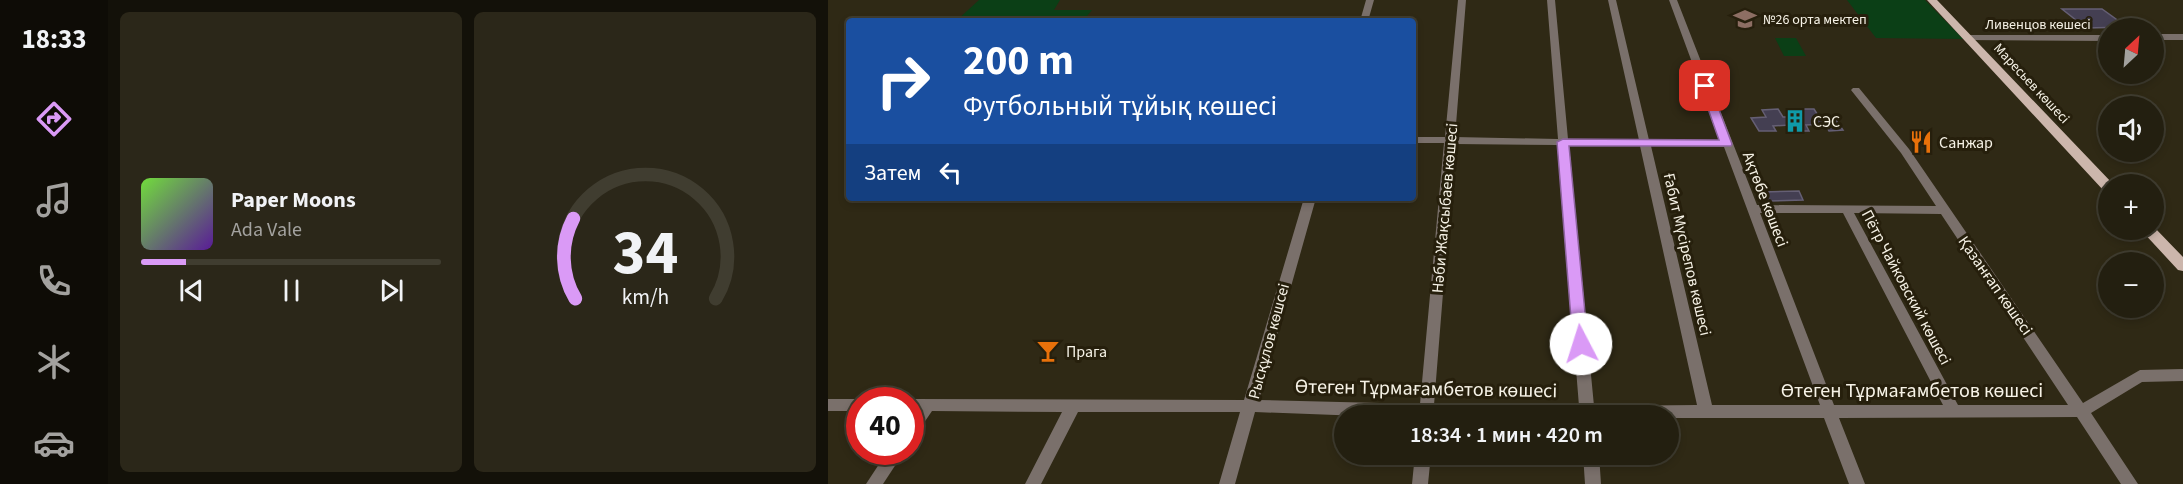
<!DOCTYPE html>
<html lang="ru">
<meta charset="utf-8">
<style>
body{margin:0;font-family:"Source Sans 3",sans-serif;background:#2b2719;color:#f1f3f6;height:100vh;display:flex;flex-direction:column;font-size:22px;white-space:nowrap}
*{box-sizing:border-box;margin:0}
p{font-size:20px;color:#a3a29f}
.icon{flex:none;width:33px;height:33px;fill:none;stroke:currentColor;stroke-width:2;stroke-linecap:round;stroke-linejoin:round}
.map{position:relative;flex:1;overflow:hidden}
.sheet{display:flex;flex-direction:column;gap:12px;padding:12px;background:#131109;width:720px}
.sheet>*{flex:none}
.top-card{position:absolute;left:18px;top:18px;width:570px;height:183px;border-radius:6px;box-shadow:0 3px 9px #0003,0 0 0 2px #403d30;background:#1a4fa0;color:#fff;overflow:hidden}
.needle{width:39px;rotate:26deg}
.buttons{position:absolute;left:1270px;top:18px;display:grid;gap:12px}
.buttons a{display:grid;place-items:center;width:66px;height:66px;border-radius:50%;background:#231f10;box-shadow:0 3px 9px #0003,0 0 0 2px #403d30;font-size:30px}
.speed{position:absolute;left:18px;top:387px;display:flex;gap:12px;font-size:30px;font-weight:700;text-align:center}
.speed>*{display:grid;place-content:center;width:78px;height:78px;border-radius:50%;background:#231f10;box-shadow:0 3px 9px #0003,0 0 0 2px #403d30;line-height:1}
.speed .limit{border:9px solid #d22;background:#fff;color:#111}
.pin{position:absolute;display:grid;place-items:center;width:51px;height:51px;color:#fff;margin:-26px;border-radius:12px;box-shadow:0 3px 9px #0006}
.me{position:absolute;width:66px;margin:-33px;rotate:355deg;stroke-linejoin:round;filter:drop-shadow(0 0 4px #0008)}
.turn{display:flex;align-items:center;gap:21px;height:126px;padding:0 18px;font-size:27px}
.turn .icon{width:78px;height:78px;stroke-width:2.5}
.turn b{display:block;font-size:42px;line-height:51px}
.then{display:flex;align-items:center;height:57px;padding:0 18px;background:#0003;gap:12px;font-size:22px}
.sheet .card{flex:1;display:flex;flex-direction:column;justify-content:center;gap:9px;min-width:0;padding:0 21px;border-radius:9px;background:#2b2719}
.sheet .dial{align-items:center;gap:0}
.dial svg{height:156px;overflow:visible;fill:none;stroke:#403d30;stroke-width:7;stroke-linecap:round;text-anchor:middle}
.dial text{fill:#f1f3f6;stroke:none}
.song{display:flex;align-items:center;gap:18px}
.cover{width:72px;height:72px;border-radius:9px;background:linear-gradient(135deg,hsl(100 70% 55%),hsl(270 70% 35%))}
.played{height:6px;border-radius:3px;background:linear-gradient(90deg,#da9af6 15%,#403d30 15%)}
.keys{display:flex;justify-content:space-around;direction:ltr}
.sheet .tiles{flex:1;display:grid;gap:12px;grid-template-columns:repeat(2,1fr)}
.trip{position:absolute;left:506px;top:405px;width:345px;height:60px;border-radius:30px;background:#231f10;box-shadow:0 3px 9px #0003,0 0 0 2px #403d30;font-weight:600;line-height:60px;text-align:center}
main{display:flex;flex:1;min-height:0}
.dock{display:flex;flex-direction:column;width:108px;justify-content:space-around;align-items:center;background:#0e0c06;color:#a3a29f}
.dock .icon{width:42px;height:42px}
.dock .active{color:#da9af6}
.dock b{font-size:27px;color:#f1f3f6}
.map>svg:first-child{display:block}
.green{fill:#0b3f16}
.building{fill:#443f52;stroke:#655f74;stroke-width:1.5}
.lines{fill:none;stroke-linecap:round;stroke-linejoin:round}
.minor{fill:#7a706b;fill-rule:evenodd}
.major{fill:#ccb6ac;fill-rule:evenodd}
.route{fill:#da9af6;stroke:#8e64a0;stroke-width:1.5}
.labels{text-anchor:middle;stroke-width:6;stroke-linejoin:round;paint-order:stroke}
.far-poi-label{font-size:14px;fill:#f6f2e6;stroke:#261f0c;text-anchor:start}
.far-street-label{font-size:14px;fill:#f6f2e6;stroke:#261f0c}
.poi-label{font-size:16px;fill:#f6f2e6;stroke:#261f0c;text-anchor:start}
.street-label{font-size:16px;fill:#f6f2e6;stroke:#261f0c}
.near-street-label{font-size:20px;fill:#f6f2e6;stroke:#261f0c}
</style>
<main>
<nav class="dock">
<b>18:33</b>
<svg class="icon active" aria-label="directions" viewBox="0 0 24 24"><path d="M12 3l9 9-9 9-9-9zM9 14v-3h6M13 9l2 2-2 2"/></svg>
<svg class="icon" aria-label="music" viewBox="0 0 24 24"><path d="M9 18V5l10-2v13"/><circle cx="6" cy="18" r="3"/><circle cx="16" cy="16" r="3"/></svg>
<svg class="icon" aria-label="phone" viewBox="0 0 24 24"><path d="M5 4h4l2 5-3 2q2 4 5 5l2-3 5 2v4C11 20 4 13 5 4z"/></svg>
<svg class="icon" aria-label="climate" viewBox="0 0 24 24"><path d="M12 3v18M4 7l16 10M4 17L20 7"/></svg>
<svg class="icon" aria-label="car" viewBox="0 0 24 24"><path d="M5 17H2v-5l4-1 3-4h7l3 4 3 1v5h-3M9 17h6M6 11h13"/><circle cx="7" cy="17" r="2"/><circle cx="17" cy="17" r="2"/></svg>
</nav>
<section class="sheet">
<div class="tiles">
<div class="card">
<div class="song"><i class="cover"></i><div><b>Paper Moons</b><p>Ada Vale</p></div></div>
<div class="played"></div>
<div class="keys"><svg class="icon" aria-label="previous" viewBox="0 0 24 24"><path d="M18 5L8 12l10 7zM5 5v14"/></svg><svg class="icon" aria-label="pause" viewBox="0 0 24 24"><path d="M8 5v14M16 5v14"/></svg><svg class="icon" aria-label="next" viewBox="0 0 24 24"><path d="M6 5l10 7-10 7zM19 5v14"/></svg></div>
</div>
<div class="card dial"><svg viewBox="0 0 100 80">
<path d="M14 69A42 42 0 1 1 86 69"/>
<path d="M14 69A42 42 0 0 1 13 28" stroke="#da9af6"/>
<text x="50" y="56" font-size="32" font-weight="700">34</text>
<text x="50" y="72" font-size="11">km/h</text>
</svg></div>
</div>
</section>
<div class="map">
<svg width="1355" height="484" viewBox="0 0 1355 484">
<rect width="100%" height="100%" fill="#2f2915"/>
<path class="green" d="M151,0H232L226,10H264L255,21H128Z
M1019,0H1097L1135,39L1048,38Z
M947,38H968L978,56H956Z"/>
<path class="building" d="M1234,9H1274L1299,27L1258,28Z
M950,109L955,117H974L970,109H986L991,117L1005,116L1015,130L1001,131L997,124L978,125L981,131H965L962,125L945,126L948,131H931L923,118L938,117L934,110Z
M971,191L975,200L940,201L936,192Z"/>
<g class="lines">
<path class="minor" d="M538,0H546L540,21H532Z
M630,0H638L627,137L730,139L719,0H727L740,139L811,140L780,0H788L821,140L893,141L841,0H849L929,205L1108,206L1073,153L1023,90L1025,88H1031L1081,149L1255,403L1312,370L1355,369V381L1314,382L1263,413L1310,484H1293L1249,417L1011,418L1037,484H1021L996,418H840V416H534L427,412L407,484H391L412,412H250L213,484H197L234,412L104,411L87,436L82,437V418L87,411H82V400H77L82,399L416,400L476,198H488L431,400L592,404L616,143H585V137H617ZM627,144L730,145L751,406L606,405ZM741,145L812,146L869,405L766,406ZM823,146L896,147L992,405H884ZM932,213H1015L1115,405H1006ZM1026,213L1113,214L1240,405H1130Z
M1326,34H1355V40H1326Z
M1140,35H1281V41L1137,40V36Z
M0,399H32L37,400H32V411H0Z
M59,452H76L55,484H38Z
M587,454H603L600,484H584Z
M755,454H771L773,484H757Z"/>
<path class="major" d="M1099,0H1109L1285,184H1281V192L1276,191Z
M1326,227L1355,257V271L1350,270L1313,230H1326Z"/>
</g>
<path class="route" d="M877,83L882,86L904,144L903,146H741L760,344L758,349L753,350L747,349L745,344L729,142L735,139L891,140L872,86Z"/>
<defs>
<g id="school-bare" transform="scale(1.8)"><path d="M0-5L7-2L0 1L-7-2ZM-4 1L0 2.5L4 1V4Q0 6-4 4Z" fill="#8d6e63" stroke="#261f0c" stroke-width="2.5" paint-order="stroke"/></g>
<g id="building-bare" transform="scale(1.8)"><path d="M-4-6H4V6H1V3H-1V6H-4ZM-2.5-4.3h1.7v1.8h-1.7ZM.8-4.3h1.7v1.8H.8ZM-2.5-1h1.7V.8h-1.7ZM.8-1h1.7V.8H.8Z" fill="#0f9aa8" stroke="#261f0c" stroke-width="2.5" paint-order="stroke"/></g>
<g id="restaurant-bare" transform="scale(1.8)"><path d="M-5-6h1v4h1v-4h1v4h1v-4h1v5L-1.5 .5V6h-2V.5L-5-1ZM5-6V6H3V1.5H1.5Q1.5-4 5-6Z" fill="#e8710a" stroke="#261f0c" stroke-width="2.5" paint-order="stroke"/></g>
<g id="bar-bare" transform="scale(1.8)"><path d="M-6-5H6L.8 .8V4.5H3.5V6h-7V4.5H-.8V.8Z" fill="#e8710a" stroke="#261f0c" stroke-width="2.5" paint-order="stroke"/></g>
</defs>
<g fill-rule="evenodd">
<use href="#school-bare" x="917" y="19"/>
<use href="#building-bare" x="967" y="121"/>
<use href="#restaurant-bare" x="1093" y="142"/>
<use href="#bar-bare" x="220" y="351"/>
</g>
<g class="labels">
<g class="far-poi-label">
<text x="935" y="24">№26 орта мектеп</text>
</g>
<g class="far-street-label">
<text x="1210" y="29">Ливенцов көшесі</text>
<text transform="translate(1204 83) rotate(47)" y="5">Маресьев көшесі</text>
</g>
<g class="poi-label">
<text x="985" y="127">СЭС</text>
<text x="1111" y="148">Санжар</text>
<text x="238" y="357">Прага</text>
</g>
<g class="street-label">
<text transform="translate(938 199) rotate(69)" y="6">Ақтөбе көшесі</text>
<text transform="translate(616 208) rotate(-85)" y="6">Нәби Жақсыбаев көшесі</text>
<text transform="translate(860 254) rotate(77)" y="6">Ғабит Мүсірепов көшесі</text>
<text transform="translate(1168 285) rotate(55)" y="6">Қазанғап көшесі</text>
<text transform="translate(1079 287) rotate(62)" y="6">Пётр Чайковский көшесі</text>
<text transform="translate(440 341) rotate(-75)" y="6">Рысқұлов көшсеі</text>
</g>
<g class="near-street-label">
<text transform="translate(598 388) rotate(1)" y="7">Өтеген Тұрмағамбетов көшесі</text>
<text x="1084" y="397">Өтеген Тұрмағамбетов көшесі</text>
</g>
</g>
</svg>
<div class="buttons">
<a><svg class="needle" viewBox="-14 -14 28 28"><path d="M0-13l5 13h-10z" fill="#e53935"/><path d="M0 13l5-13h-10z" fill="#a3a29f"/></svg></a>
<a><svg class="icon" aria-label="sound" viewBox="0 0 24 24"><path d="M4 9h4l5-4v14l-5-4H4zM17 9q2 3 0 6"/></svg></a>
<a>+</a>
<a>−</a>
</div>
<div class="speed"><div class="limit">40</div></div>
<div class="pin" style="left:877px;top:86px;background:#d93025"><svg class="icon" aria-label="arrive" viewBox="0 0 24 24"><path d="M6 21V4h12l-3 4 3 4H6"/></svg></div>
<svg class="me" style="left:753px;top:344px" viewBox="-20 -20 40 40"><circle r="19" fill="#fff"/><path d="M0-13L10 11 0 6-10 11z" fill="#da9af6"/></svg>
<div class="trip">18:34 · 1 мин · 420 m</div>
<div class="top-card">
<div class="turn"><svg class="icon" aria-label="right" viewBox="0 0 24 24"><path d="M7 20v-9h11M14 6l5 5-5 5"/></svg><div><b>200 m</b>Футбольный тұйық көшесі</div></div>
<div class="then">Затем<svg class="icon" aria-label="left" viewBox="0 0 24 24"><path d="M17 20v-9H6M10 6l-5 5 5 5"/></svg></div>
</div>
</div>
</main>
